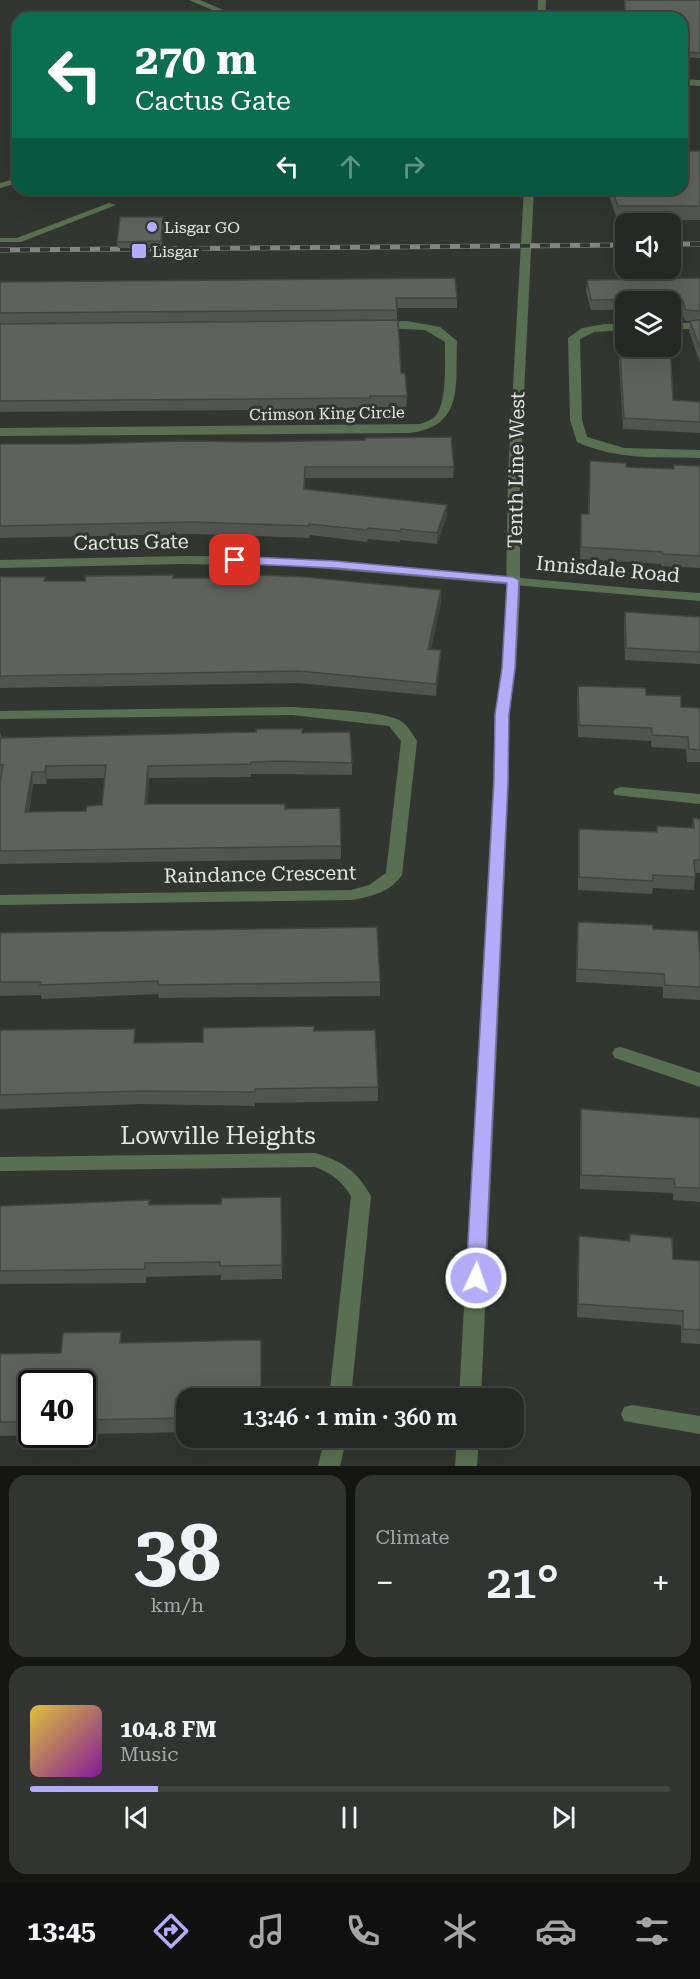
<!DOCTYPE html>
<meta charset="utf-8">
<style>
body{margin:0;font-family:"Roboto Serif",serif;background:#323432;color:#f1f3f6;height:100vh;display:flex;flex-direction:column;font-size:22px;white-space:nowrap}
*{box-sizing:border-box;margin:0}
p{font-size:20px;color:#a4a6a7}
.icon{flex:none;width:33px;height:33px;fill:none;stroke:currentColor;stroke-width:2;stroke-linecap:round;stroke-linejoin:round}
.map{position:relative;height:1466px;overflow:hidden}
.details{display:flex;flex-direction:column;gap:9px;padding:9px;background:#151614;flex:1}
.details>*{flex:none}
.banner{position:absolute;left:12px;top:12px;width:676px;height:183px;border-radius:18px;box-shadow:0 6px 24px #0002,0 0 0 2px #424442;background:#0b6e4f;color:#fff;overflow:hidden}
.fabs{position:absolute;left:615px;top:213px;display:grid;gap:12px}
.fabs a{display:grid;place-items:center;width:66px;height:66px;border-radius:12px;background:#262825;box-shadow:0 6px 24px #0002,0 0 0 2px #424442;font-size:30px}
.speed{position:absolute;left:18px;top:1370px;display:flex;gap:12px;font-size:30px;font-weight:700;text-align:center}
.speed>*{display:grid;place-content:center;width:78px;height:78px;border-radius:50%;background:#262825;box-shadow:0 6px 24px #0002,0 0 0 2px #424442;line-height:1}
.speed .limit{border:3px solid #111;border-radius:9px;background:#fff;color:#111}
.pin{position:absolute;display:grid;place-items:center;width:51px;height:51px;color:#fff;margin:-26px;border-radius:12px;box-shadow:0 3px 9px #0006}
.me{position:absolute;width:66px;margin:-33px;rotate:3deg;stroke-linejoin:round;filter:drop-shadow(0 0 4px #0008)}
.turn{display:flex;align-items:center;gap:21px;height:126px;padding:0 24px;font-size:27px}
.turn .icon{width:78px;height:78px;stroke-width:2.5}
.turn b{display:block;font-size:42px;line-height:51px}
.lanes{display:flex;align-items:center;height:57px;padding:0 24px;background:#0003;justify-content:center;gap:30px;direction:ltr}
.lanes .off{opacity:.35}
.big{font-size:45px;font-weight:600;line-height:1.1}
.details .widget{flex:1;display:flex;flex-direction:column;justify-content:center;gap:9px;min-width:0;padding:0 21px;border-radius:18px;background:#323432}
.details .dial{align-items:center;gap:0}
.dial b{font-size:78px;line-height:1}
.song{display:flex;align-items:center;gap:18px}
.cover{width:72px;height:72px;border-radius:9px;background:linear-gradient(135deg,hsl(50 70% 55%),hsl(290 70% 35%))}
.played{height:6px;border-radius:3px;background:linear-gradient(90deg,#b3adf9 20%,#424442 20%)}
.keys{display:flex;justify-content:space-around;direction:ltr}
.heat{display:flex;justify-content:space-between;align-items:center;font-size:33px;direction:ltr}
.details .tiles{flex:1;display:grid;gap:9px;grid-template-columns:1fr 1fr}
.widget:last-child{grid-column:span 2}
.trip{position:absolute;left:176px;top:1388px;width:348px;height:60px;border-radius:18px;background:#262825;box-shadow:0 6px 24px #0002,0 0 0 2px #424442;font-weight:600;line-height:60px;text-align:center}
.menu{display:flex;height:96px;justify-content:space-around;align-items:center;background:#0f100f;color:#a4a6a7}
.menu .icon{width:42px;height:42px}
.menu .active{color:#b3adf9}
.menu b{font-size:27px;color:#f1f3f6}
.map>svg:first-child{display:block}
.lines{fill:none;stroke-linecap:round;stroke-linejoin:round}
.service{fill:#5a6f51;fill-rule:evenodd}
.minor{fill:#5a6f51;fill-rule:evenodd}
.tertiary{fill:#5a6f51;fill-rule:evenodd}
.rail-casing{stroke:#828682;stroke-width:5}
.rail{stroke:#323631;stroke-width:4;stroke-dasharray:10;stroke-linecap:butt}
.wall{fill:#515450;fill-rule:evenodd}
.shaded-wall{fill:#424541}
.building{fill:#5e625d;stroke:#424541;stroke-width:1.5;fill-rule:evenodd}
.route{fill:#b3adf9;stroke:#7470a2;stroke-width:1.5}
.poi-dot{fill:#b3adf9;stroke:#323631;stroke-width:2}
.labels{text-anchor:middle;stroke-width:6;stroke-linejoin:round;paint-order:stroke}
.far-poi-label{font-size:16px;fill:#e2e5e2;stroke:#323631;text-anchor:start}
.far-street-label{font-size:16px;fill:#e2e5e2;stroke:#323631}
.street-label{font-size:20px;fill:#e2e5e2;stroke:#323631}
.near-street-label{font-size:24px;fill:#e2e5e2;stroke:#323631}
</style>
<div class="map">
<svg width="700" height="1466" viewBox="0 0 700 1466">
<rect width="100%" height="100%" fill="#323631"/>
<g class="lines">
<path class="service" d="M18,178V183L0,188V183Z
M109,203L116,205L21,242H0V238H17Z"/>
<path class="minor" d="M538,0H546L545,18H537Z
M407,321L440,327L457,341C455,384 465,426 410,433L0,436V428L420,424C426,422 433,420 437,414C447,399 445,360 445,342L425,330L378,328L373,325L378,322Z
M670,323H700V329H670Z
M605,324H626V330L594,332L580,339L582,420L587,437L624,448L700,450V458C658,457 616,460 577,442L570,420L568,338L582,328Z
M183,556C356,556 527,582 700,593V601L292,566L183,564L0,568V560Z
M292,707C316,709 379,710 399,720C407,724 412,733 417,741L402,875C391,892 370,897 351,900L0,905V895L351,890L369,885L386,873L401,741L389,726L292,715L0,719V711Z
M621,787L700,794V804L615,795L613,792L615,789Z
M621,1047L700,1073V1087L615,1058L612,1053L615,1048Z
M315,1153C342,1161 357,1171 371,1196L351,1398H329L351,1196C342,1181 331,1173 315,1167L0,1171V1157Z
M632,1405L700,1416V1434L624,1421L621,1414L624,1407Z
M325,1437H347L340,1466H318Z"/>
<path class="tertiary" d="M189,0H200L242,18H231Z
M682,79L700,80V86L682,85Z
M524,189H534L520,476V598L516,668L509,715V781L481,1398H459L493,781L495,715L502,668L506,598L508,476Z
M457,1437H479L477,1466H455Z"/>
<g class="rail-casing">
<path id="rail" d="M670,244H700
M0,250L626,245"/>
</g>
<use href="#rail" class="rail"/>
</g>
<path class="wall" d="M624,0H700V58L682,57V18H625Z
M700,151V220H617L607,189H682Z
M163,217L162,248H118L117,242Z
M700,278V363L689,331L690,321H685L681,309H670V302H626V310H591L586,291L587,280Z
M0,282L457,298V308H397V320L0,324Z
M0,324L401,373L407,396L406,407H370V409L0,412Z
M619,335L673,400L700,402V433L623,429L618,345Z
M0,444L454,467L453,478H305L304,489L447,516L437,544L400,540V542L368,539L367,542L310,535L309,538L196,534L0,538Z
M590,461L626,467L673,469L674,465L700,466V568L661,566V564L580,559L581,514H588Z
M0,577H45V581H85L174,578L441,590V601L431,649L441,650L440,662L436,696L298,683L0,688Z
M625,612L700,617V664L625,660L624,624Z
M578,686L646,695L681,707L700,708V762H687L686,749L651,747V741L578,737L577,699Z
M0,732L2,738L302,733L352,763V775L279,774H251V777L149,778L147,804L285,809L341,846V859L0,864V784L1,777H0ZM105,778L102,805L86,811L29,812L33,784H46L47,779Z
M693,818L700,819V873H695L694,890L653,888L652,894L578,890V841L579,829L656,832L657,826L692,828Z
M578,922L653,929L700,955V1000L663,998V987L576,982L577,935Z
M0,933L380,982V996L159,998L158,994L42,999L41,995L0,996Z
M0,1030L136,1043L203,1042L314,1031L378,1087V1101L255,1103V1106L141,1104L0,1109Z
M581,1109L700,1118V1202L673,1200V1193L580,1189V1123Z
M281,1197L282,1279L221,1280V1275L146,1277V1283L0,1284V1206L149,1200V1205L221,1204Z
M630,1234L673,1259L700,1261V1344L681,1343V1325L577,1317L578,1250L579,1236L629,1241Z
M261,1340V1354L186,1398V1432L0,1436V1354L61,1353L122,1343ZM32,1383H82V1434H32Z"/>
<path class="shaded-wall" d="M447,505V516L437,544V533Z
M441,590V601L428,661V649Z
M441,650L440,662L436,696V684Z
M46,766L47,779L46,784L45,772Z
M148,766L149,778L146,817L145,804Z
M32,772L33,784L27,825L25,812Z"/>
<path class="building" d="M625,0H700V53L682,52V18H625Z
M682,151H700V206H618L612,189H682Z
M120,217H163L161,241L117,242Z
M455,278L457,298H396L397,310L0,313V282Z
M700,278V311L686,310L682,299L591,300L587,280Z
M398,320L401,373H405L407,396H370V398L0,401V324Z
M700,320V349L690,321Z
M619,335H626V346H670L673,400L700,402V422L624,418Z
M451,437L454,467H305L304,489L447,505L437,533L401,529L400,531L368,528L367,530L309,524V526L195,522L0,526V444H75L184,441L257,442L365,440V438Z
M590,461L626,463V467L674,469V465L700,466V556L663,554L662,552L581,547V514H589Z
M213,574H238L305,577L441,590L428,649L441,650L436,684L298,671L0,676V577H45L44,581H85L86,576L174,575L173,578H212Z
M625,612L700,617V652L626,648Z
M578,686L646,688V695L681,696V707L700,708V750L689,749L688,737L652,735V728L579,725Z
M256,729H302V733L350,732L352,763L279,761L251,762V764L148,766L145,804H285V809L340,808L341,846L0,851V784L3,765H0V738L256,732ZM106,765L102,805L87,806L86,811L25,812L32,772H45L46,766Z
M693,818L700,819V860H694L695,877L653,875V881L579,877V829L657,832V826L694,828Z
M578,922L653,925V929L698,931L700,955V987L665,985L664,974L577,969Z
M377,927L380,982L158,985V981L40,985L41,982H0V933Z
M314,1026V1031L375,1030L378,1087L255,1089V1092L139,1091L0,1095V1030L135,1029L134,1043L203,1042V1028Z
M581,1109L700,1118V1188L675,1187L674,1179L581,1175Z
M281,1197L282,1265L220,1266V1262L145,1263V1269L0,1271V1206L149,1200V1205L221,1204L222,1198Z
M630,1234L672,1238L673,1259L700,1261V1330L683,1329V1311L578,1304L579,1236L630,1241Z
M121,1332L120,1343L261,1340V1398H186V1418L82,1420V1383H32V1422H0V1354L61,1353L63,1333Z"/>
<path class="route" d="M235,556L335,561L513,577L519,580L515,668L509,715L508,781L485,1278L482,1283L476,1286L469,1283L466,1278L494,781L495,715L502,668L507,583L335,568L230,563L229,560Z"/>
<g class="poi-dot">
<circle cx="152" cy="227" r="6"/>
<rect x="131" y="243" width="16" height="16" rx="3"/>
</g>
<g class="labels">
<g class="far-poi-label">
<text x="164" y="233">Lisgar GO</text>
<text x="152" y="257">Lisgar</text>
</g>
<g class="far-street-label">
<text transform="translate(327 413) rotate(-1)" y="6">Crimson King Circle</text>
</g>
<g class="street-label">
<text transform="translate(516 470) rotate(-89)" y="7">Tenth Line West</text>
<text transform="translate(131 542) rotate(-1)" y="7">Cactus Gate</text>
<text transform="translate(608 569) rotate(5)" y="7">Innisdale Road</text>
<text transform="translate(260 874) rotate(-1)" y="7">Raindance Crescent</text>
</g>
<g class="near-street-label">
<text x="218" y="1144">Lowville Heights</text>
</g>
</g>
</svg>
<div class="fabs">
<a><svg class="icon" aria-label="sound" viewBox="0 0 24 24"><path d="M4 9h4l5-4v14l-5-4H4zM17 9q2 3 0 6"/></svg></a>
<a><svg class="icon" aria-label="layers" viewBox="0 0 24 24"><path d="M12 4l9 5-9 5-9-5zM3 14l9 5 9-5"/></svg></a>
</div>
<div class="speed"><div class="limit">40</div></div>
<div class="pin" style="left:235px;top:560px;background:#d93025"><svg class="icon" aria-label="arrive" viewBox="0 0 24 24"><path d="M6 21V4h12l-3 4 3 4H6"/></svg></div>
<svg class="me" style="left:476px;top:1278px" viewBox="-20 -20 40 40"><circle r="17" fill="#b3adf9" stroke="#fff" stroke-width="3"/><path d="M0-11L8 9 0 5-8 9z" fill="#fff"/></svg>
<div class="trip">13:46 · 1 min · 360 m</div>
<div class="banner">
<div class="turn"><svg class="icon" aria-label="left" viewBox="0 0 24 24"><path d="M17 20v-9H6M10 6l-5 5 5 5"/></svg><div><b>270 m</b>Cactus Gate</div></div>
<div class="lanes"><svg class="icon" aria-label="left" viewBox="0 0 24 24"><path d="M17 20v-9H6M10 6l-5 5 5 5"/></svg><svg class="icon off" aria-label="ahead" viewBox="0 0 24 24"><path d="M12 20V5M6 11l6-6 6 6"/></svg><svg class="icon off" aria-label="right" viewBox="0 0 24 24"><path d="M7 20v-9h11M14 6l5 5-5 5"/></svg></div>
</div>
</div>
<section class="details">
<div class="tiles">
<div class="widget dial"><b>38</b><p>km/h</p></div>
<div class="widget"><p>Climate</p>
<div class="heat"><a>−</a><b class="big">21°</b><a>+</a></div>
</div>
<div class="widget">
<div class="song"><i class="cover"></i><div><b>104.8 FM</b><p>Music</p></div></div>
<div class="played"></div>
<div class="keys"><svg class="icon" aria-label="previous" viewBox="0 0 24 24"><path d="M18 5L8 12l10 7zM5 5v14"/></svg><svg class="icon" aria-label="pause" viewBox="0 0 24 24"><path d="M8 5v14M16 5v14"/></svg><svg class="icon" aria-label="next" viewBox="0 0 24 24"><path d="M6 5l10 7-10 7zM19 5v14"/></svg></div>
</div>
</div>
</section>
<nav class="menu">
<b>13:45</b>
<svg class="icon active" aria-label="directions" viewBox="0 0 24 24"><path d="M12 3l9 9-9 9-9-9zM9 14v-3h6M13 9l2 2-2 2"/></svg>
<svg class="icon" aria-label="music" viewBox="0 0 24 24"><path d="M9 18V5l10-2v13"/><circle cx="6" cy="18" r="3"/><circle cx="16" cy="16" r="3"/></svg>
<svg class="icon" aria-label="phone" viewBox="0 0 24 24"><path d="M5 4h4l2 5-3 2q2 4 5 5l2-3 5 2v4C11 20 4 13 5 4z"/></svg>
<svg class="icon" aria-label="climate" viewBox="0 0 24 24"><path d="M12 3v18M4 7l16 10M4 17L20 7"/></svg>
<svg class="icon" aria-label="car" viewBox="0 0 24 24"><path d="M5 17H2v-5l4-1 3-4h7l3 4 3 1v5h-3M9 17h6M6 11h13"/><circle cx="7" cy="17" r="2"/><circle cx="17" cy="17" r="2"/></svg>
<svg class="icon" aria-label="filters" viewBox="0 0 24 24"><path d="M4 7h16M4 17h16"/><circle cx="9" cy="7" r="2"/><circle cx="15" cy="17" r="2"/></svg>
</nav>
